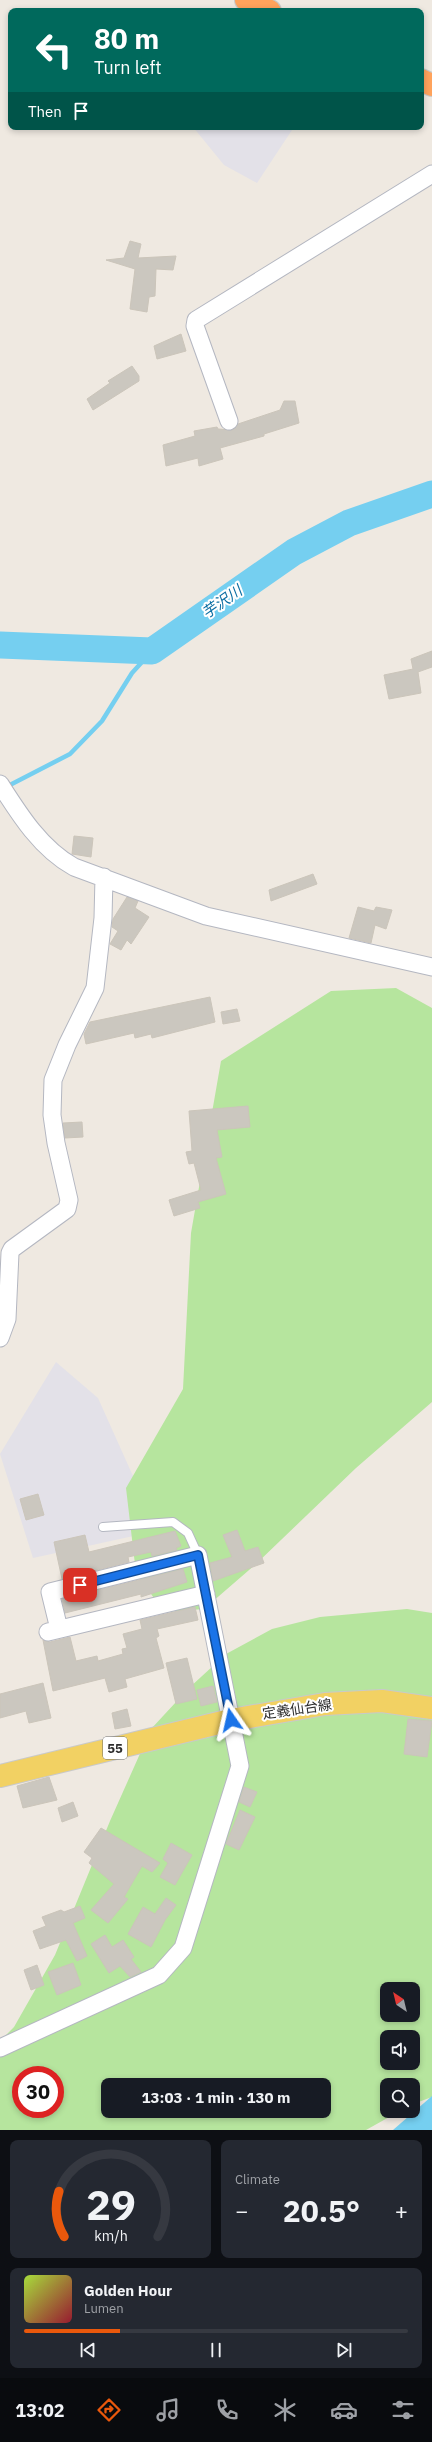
<!DOCTYPE html>
<meta charset="utf-8">
<style>
body{margin:0;font-family:"IBM Plex Sans","Noto Sans JP",sans-serif;background:#242831;color:#f1f3f6;height:100vh;display:flex;flex-direction:column;font-size:15px;white-space:nowrap}
*{box-sizing:border-box;margin:0}
p{font-size:13px;color:#9ea1a6}
.icon{flex:none;width:22px;height:22px;fill:none;stroke:currentColor;stroke-width:2;stroke-linecap:round;stroke-linejoin:round}
.map{position:relative;height:2130px;overflow:hidden}
.drawer{display:flex;flex-direction:column;gap:10px;padding:10px;background:#0d0f14;flex:1}
.drawer>*{flex:none}
.banner{position:absolute;left:8px;top:8px;width:416px;height:122px;border-radius:8px;box-shadow:0 2px 6px #0003;background:#00695c;color:#fff;overflow:hidden}
.needle{width:26px;rotate:325deg}
.fabs{position:absolute;left:380px;top:1982px;display:grid;gap:8px}
.fabs a{display:grid;place-items:center;width:40px;height:40px;border-radius:8px;background:#171b24;box-shadow:0 2px 6px #0003;font-size:20px}
.speed{position:absolute;left:12px;top:2066px;display:flex;gap:8px;font-size:20px;font-weight:700;text-align:center}
.speed>*{display:grid;place-content:center;width:52px;height:52px;border-radius:50%;background:#171b24;box-shadow:0 2px 6px #0003;line-height:1}
.speed .limit{border:6px solid #d22;background:#fff;color:#111}
.pin{position:absolute;display:grid;place-items:center;width:34px;height:34px;color:#fff;margin:-17px;border-radius:8px;box-shadow:0 2px 6px #0006}
.me{position:absolute;width:44px;margin:-22px;rotate:349deg;stroke-linejoin:round;filter:drop-shadow(0 0 3px #0008)}
.turn{display:flex;align-items:center;gap:14px;height:84px;padding:0 20px;font-size:18px}
.turn .icon{width:52px;height:52px;stroke-width:2.5}
.turn b{display:block;font-size:28px;line-height:34px}
.then{display:flex;align-items:center;height:38px;padding:0 20px;background:#0003;gap:8px;font-size:15px}
.big{font-size:30px;font-weight:700;line-height:1.1}
.drawer .widget{flex:1;display:flex;flex-direction:column;justify-content:center;gap:6px;min-width:0;padding:0 14px;border-radius:8px;background:#242831}
.drawer .dial{align-items:center;gap:0}
.dial svg{height:104px;overflow:visible;fill:none;stroke:#363941;stroke-width:7;stroke-linecap:round;text-anchor:middle}
.dial text{fill:#f1f3f6;stroke:none}
.song{display:flex;align-items:center;gap:12px}
.cover{width:48px;height:48px;border-radius:6px;background:linear-gradient(135deg,hsl(80 70% 55%),hsl(350 70% 35%))}
.played{height:4px;border-radius:2px;background:linear-gradient(90deg,#ea580c 25%,#363941 25%)}
.keys{display:flex;justify-content:space-around;direction:ltr}
.heat{display:flex;justify-content:space-between;align-items:center;font-size:22px;direction:ltr}
.drawer .tiles{flex:1;display:grid;gap:10px;grid-template-columns:1fr 1fr}
.widget:last-child{grid-column:span 2}
.trip{position:absolute;left:101px;top:2078px;width:230px;height:40px;border-radius:8px;background:#171b24;box-shadow:0 2px 6px #0003;font-weight:700;line-height:40px;text-align:center}
.menu{display:flex;height:64px;justify-content:space-around;align-items:center;background:#090b0e;color:#9ea1a6}
.menu .icon{width:28px;height:28px}
.menu .active{color:#ea580c}
.menu b{font-size:18px;color:#f1f3f6}
.map>svg:first-child{display:block}
.industrial{fill:#e3e1e8}
.green{fill:#b6e59e;fill-rule:evenodd}
.water{fill:#75cff0}
.lines{fill:none;stroke-linecap:round;stroke-linejoin:round}
.stream{stroke:#75cff0;stroke-width:4.5}
.river{stroke:#75cff0;stroke-width:27}
.building{fill:#cbc7bf;stroke:#cbc5ba}
.lane-casing{stroke:#b4b7c1;stroke-width:10}
.street-casing{stroke:#b4b7c1;stroke-width:19}
.primary-casing{stroke:#c9c9c9;stroke-width:24}
.highway-casing{stroke:#c9c9c9;stroke-width:24}
.lane{stroke:#fff;stroke-width:8}
.street{stroke:#fff;stroke-width:17}
.primary{stroke:#f2d163;stroke-width:22}
.highway{stroke:#ffa35c;stroke-width:22}
.route-casing{stroke:#114b97;stroke-width:10}
.route{stroke:#1a73e8;stroke-width:7}
.labels{text-anchor:middle;stroke-width:4;stroke-linejoin:round;paint-order:stroke}
.shield{fill:#fff;stroke:#6d6d6d;stroke-width:1}
.shield-label{font-size:13px;font-weight:bold;fill:#2e2e2e}
.street-label{font-size:14px;fill:#2e2e2e;stroke:#fff}
.water-label{font-size:15px;font-style:italic;fill:#0d6fa3;stroke:#fff}
</style>
<div class="map">
<svg width="432" height="2130" viewBox="0 0 432 2130">
<rect width="100%" height="100%" fill="#efe9e1"/>
<path class="industrial" d="M193,127H294L257,183L224,165Z
M56,1362L98,1398L150,1514L179,1526L33,1558L0,1454Z"/>
<path class="green" d="M396,988L432,1008V1402L356,1468L256,1564L204,1609L164,1612L136,1573L126,1488L183,1389L191,1233L221,1061L331,991Z
M407,1609L432,1613V2097L413,2104V2085H387V2111H400L366,2130H0V2041L14,2027L55,1955L110,1821L151,1729L189,1688L226,1654L272,1629L320,1617ZM387,1989H413V2015H387ZM387,2037H413V2063H387ZM21,2075H55V2109H21ZM108,2085H324V2111H108Z"/>
<path class="water" d="M432,2096V2130H393Z"/>
<g class="lines">
<path class="stream" d="M6,787L70,754L102,721L132,673L152,651"/>
<path class="river" d="M0,645L152,651L294,552L349,523L432,494"/>
</g>
<path class="building" d="M130,241L141,244L138,258L176,256L173,270L156,269L155,296L149,297L147,312L130,309L135,269L106,260L124,258Z
M181,334L186,351L157,359L154,346Z
M132,366L139,376V381L93,410L87,399L110,383L108,381Z
M284,401H295L299,423L264,434V436L220,448L223,459L199,466L198,458L166,466L163,445L195,436L194,431L217,427L218,429L233,430L238,424L280,410Z
M432,651V667L418,672L421,693L389,699L384,675L413,669L411,659Z
M74,836L93,838L91,857L72,854Z
M313,874L317,884L271,901L269,890Z
M127,897L138,901L135,908L149,917L131,944L127,940L121,950L110,944L118,931L112,927L113,919Z
M358,907L374,911L376,907L392,910L386,929L375,925L371,943L349,938Z
M210,997L215,1022L152,1038L151,1034L135,1038L134,1033L86,1044L84,1034L90,1022Z
M237,1009L240,1021L223,1024L221,1012Z
M248,1106L250,1127L217,1130L222,1157L216,1158L226,1194L198,1202L200,1208L174,1216L169,1200L201,1190L194,1163L189,1164L186,1152L192,1151L189,1111Z
M82,1122L83,1137L65,1138L63,1123Z
M38,1494L44,1515L26,1520L20,1499Z
M237,1530L245,1551L258,1547L264,1563L213,1581L210,1563L232,1557L223,1535Z
M175,1531L181,1546L176,1548L177,1550L152,1556L151,1552L128,1557L129,1562L62,1579L54,1542L85,1535L89,1552Z
M183,1569L187,1582L141,1597V1594L65,1613L62,1599Z
M195,1607L198,1620L157,1629L159,1636L156,1638L164,1668L125,1679L127,1687L109,1692L105,1678L53,1691L43,1640L50,1642L70,1637L76,1661L97,1656L98,1661L123,1654L122,1649L127,1648L123,1634L142,1629L140,1620Z
M187,1658L197,1699L176,1704L166,1663Z
M43,1683L51,1718L29,1723L26,1711L0,1718V1694Z
M213,1686L217,1702L201,1706L197,1690Z
M127,1709L131,1726L115,1729L112,1713Z
M408,1719L432,1721L427,1757L404,1754Z
M49,1777L57,1800L23,1808L17,1786Z
M244,1787L257,1792L250,1807L239,1802Z
M73,1802L78,1816L62,1822L58,1808Z
M240,1810L255,1817L239,1850L226,1844Z
M101,1828L160,1863L152,1872L142,1866L124,1897L128,1899L108,1923L91,1910L114,1884L89,1863L92,1858L84,1852Z
M171,1843L192,1855L175,1885L160,1877L168,1863L163,1859Z
M166,1898L176,1905L165,1920L151,1947L128,1934L143,1907L155,1914Z
M80,1906L85,1918L73,1923L87,1956L77,1961L66,1940L40,1949L33,1931L46,1926L42,1917L61,1910L64,1912Z
M105,1935L112,1947L123,1940L134,1957L131,1959L141,1972L130,1977L120,1966L109,1973L91,1944Z
M73,1963L81,1985L57,1995L48,1972Z
M37,1965L44,1985L31,1990L24,1970Z"/>
<g class="lines">
<g class="lane-casing">
<path id="lane" d="M103,1527L173,1522L188,1533L198,1555"/>
</g>
<g class="street-casing">
<path id="street" d="M229,421L195,326L196,320L432,174
M0,784C19,814 41,849 74,867L206,916L432,967
M0,1338L7,1319L10,1253L12,1249L67,1209L69,1200L56,1143L52,1115L53,1080L67,1045L95,988L103,918L104,877
M48,1632L206,1594
M0,2048L159,1975L183,1948L240,1766L198,1555L50,1592L59,1629"/>
</g>
<g class="primary-casing">
<path id="primary" d="M0,1776L231,1720L325,1704L382,1701L432,1708"/>
</g>
<g class="highway-casing">
<path id="highway" d="M246,0L270,11
M421,80L432,85"/>
</g>
<use href="#lane" class="lane"/>
<use href="#street" class="street"/>
<use href="#primary" class="primary"/>
<use href="#highway" class="highway"/>
</g>
<g class="lines">
<g class="route-casing">
<path id="route" d="M80,1585L198,1555L231,1720"/>
</g>
<use href="#route" class="route"/>
</g>
<g class="labels">
<rect class="shield" x="103" y="1737" width="24" height="22" rx="3"/>
<g class="shield-label">
<text x="115" y="1753">55</text>
</g>
<g class="street-label">
<text transform="translate(297 1709) rotate(-8)" y="5">定義仙台線</text>
</g>
<g class="water-label">
<text transform="translate(222 602) rotate(-35)" y="5">芋沢川</text>
</g>
</g>
</svg>
<div class="fabs">
<a><svg class="needle" viewBox="-14 -14 28 28"><path d="M0-13l5 13h-10z" fill="#e53935"/><path d="M0 13l5-13h-10z" fill="#9ea1a6"/></svg></a>
<a><svg class="icon" aria-label="sound" viewBox="0 0 24 24"><path d="M4 9h4l5-4v14l-5-4H4zM17 9q2 3 0 6"/></svg></a>
<a><svg class="icon" aria-label="search" viewBox="0 0 24 24"><circle cx="10" cy="10" r="6"/><path d="M15 15l6 6"/></svg></a>
</div>
<div class="speed"><div class="limit">30</div></div>
<div class="pin" style="left:80px;top:1585px;background:#d93025"><svg class="icon" aria-label="arrive" viewBox="0 0 24 24"><path d="M6 21V4h12l-3 4 3 4H6"/></svg></div>
<svg class="me" style="left:231px;top:1720px" viewBox="-20 -20 40 40"><path d="M0-17L14 15 0 8-14 15z" fill="#1a73e8" stroke="#fff" stroke-width="4"/></svg>
<div class="trip">13:03 · 1 min · 130 m</div>
<div class="banner">
<div class="turn"><svg class="icon" aria-label="left" viewBox="0 0 24 24"><path d="M17 20v-9H6M10 6l-5 5 5 5"/></svg><div><b>80 m</b>Turn left</div></div>
<div class="then">Then<svg class="icon" aria-label="arrive" viewBox="0 0 24 24"><path d="M6 21V4h12l-3 4 3 4H6"/></svg></div>
</div>
</div>
<section class="drawer">
<div class="tiles">
<div class="widget dial"><svg viewBox="0 0 100 80">
<path d="M14 69A42 42 0 1 1 86 69"/>
<path d="M14 69A42 42 0 0 1 10 34" stroke="#ea580c"/>
<text x="50" y="56" font-size="32" font-weight="700">29</text>
<text x="50" y="72" font-size="11">km/h</text>
</svg></div>
<div class="widget"><p>Climate</p>
<div class="heat"><a>−</a><b class="big">20.5°</b><a>+</a></div>
</div>
<div class="widget">
<div class="song"><i class="cover"></i><div><b>Golden Hour</b><p>Lumen</p></div></div>
<div class="played"></div>
<div class="keys"><svg class="icon" aria-label="previous" viewBox="0 0 24 24"><path d="M18 5L8 12l10 7zM5 5v14"/></svg><svg class="icon" aria-label="pause" viewBox="0 0 24 24"><path d="M8 5v14M16 5v14"/></svg><svg class="icon" aria-label="next" viewBox="0 0 24 24"><path d="M6 5l10 7-10 7zM19 5v14"/></svg></div>
</div>
</div>
</section>
<nav class="menu">
<b>13:02</b>
<svg class="icon active" aria-label="directions" viewBox="0 0 24 24"><path d="M12 3l9 9-9 9-9-9zM9 14v-3h6M13 9l2 2-2 2"/></svg>
<svg class="icon" aria-label="music" viewBox="0 0 24 24"><path d="M9 18V5l10-2v13"/><circle cx="6" cy="18" r="3"/><circle cx="16" cy="16" r="3"/></svg>
<svg class="icon" aria-label="phone" viewBox="0 0 24 24"><path d="M5 4h4l2 5-3 2q2 4 5 5l2-3 5 2v4C11 20 4 13 5 4z"/></svg>
<svg class="icon" aria-label="climate" viewBox="0 0 24 24"><path d="M12 3v18M4 7l16 10M4 17L20 7"/></svg>
<svg class="icon" aria-label="car" viewBox="0 0 24 24"><path d="M5 17H2v-5l4-1 3-4h7l3 4 3 1v5h-3M9 17h6M6 11h13"/><circle cx="7" cy="17" r="2"/><circle cx="17" cy="17" r="2"/></svg>
<svg class="icon" aria-label="filters" viewBox="0 0 24 24"><path d="M4 7h16M4 17h16"/><circle cx="9" cy="7" r="2"/><circle cx="15" cy="17" r="2"/></svg>
</nav>
